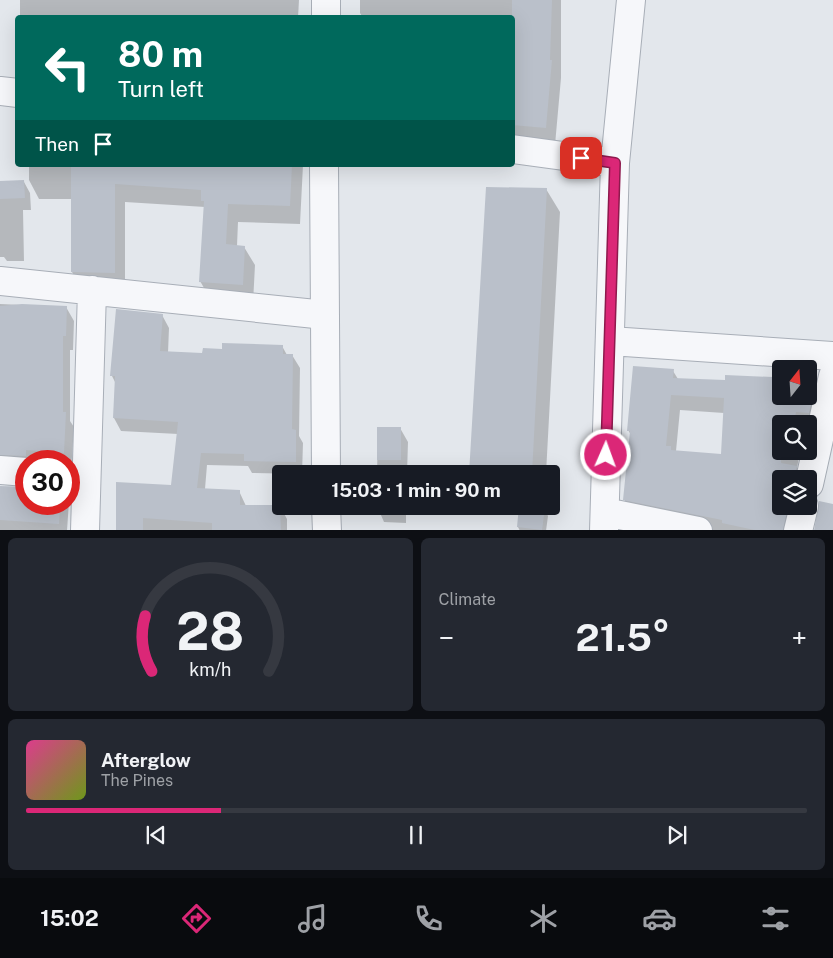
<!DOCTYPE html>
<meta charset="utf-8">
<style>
body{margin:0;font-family:"Public Sans",sans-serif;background:#242831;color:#f1f3f6;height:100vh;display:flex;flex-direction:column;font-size:19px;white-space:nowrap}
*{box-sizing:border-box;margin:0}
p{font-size:16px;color:#9ea1a6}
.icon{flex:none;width:28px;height:28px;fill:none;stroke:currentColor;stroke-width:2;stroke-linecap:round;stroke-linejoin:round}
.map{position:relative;height:530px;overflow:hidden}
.sheet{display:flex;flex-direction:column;gap:8px;padding:8px;background:#0d0f14;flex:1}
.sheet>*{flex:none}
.hud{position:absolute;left:15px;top:15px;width:500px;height:152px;border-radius:5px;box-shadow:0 5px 20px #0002;background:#00695c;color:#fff;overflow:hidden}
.needle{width:32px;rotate:17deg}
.fabs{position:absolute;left:772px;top:360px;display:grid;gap:10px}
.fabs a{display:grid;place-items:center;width:45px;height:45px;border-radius:5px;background:#171b24;box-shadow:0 5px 20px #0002;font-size:25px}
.speed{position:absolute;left:15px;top:450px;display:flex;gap:10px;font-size:25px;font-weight:700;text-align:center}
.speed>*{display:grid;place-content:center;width:65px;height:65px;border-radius:50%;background:#171b24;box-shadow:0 5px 20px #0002;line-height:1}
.speed .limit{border:8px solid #d22;background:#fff;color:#111}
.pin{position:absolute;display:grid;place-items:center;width:42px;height:42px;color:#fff;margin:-21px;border-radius:10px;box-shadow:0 2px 8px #0006}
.me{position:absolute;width:55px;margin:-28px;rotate:2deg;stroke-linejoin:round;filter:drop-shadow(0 0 4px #0008)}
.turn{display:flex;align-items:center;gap:18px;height:105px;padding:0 20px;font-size:22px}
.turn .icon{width:65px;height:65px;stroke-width:2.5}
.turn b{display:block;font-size:35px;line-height:42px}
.then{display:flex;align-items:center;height:48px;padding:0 20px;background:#0003;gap:10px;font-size:19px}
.big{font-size:38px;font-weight:700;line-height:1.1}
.sheet .card{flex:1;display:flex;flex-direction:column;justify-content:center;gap:8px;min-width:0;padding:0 18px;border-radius:8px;background:#242831}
.sheet .dial{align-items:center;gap:0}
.dial svg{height:130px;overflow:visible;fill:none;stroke:#363941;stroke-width:7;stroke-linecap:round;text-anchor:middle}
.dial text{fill:#f1f3f6;stroke:none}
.song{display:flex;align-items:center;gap:15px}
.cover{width:60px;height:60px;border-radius:8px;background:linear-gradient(135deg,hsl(330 70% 55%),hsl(80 70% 35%))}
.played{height:5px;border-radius:2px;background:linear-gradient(90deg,#db2777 25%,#363941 25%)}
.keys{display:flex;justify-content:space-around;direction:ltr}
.heat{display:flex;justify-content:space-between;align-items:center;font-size:28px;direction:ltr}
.sheet .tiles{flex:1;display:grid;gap:8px;grid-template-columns:1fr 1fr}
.card:last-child{grid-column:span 2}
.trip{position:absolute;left:272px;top:465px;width:288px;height:50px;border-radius:5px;background:#171b24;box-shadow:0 5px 20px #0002;font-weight:700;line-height:50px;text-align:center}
.dock{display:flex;height:80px;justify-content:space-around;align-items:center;background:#090b0e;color:#9ea1a6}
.dock .icon{width:35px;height:35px}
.dock .active{color:#db2777}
.dock b{font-size:22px;color:#f1f3f6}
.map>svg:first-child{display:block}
.shadow{fill:#0003;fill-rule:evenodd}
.building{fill:#bac0ca;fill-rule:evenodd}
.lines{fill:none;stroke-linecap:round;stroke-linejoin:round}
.minor-casing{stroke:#a8aeb7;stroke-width:30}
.minor{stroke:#f6f7fa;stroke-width:28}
.route-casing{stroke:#8e194d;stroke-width:12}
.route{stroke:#db2777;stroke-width:9}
</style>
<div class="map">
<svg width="833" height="531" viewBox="0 0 833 531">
<rect width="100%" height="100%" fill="#e3e7ec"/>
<path class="shadow" d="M20,0H299L298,18H20Z
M360,0H561V78L555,145L512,141V18H363L360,13Z
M29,165H303L300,224L238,222L237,246L244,247L255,265L253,303L211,300L200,281L205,207L125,202V291L83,290L72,272V199H39L29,180Z
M0,182H24L30,193L31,210H23L24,261H7L4,257H0Z
M546,189L560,212L546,474H470Z
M0,304L66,307L74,321L73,350H70V421L74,427L67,531H0V487L26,489V504H69V461H26L0,471Z
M162,315L169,328L168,353L204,354L223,350L282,346L287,355H292L300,368L299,436L303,443L302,474L252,473L248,466L207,465L205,489L239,491L246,506H280L287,519V531H117L172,486L178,434L121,431L114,418L116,384L112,376Z
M673,371L678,379L726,381L774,378L775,374L781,375V396H809V378L815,379L825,395L809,424H781V451H800L797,468L803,479H781V506H804L795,531H707L634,515L624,499L631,435L628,430ZM680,410L724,413L722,456L676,451Z
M378,428H400L408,442L407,474H377Z
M377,506H406V523L384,522Z
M544,509L548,516L546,531H520L518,527Z"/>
<path class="building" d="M512,0H552L550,60H552L546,128L512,125Z
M71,165H292L290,206L228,204L226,244L245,246L243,285L199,282L204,201H201V190L115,184V273L71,272Z
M24,180L25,198L0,199V181Z
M486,187L547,188L532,474H469Z
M22,304L67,306L66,336H63V412H66L64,453L26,450V456L0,455V306Z
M116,309L163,314L160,351L202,353L203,348L222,349V343L283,345V354H293L292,429L296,430V462L244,461V454L201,453L197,488L240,490V505H280L281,531H212V523L143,518V531H116V482L171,485L178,422L113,418L115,376H110Z
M633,366L674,369L673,378L725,380V375L773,377L774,372L781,373V396H809V377L816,378L809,413L796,412L794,424H781V463L797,466L794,479H781V506H788L783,531H759L722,523V520L623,500L630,431H627ZM671,395L724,398L721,454L671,450V446H666Z
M377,427H401V460H377Z
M0,486L26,487V504H60L59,524L0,520Z
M819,501L833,504V531H814Z
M519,506L545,508L542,530L517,527Z"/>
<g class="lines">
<g class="minor-casing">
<path id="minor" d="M326,18V0
M0,91L18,93
M512,149L615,163
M324,165L326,474
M0,281L325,315
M610,341L833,356
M0,470L26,472
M809,484L833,376
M326,506L327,531
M605,512L698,531
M85,531L92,290
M604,531L615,163L631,0
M798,531L804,506"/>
</g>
<use href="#minor" class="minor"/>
</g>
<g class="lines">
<g class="route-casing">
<path id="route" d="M581,158L615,163L606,455"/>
</g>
<use href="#route" class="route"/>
</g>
</svg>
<div class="fabs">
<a><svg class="needle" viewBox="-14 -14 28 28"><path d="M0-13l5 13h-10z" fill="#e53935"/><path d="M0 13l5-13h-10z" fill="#9ea1a6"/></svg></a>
<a><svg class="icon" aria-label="search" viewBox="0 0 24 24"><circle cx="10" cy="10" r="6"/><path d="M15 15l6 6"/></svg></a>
<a><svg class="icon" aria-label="layers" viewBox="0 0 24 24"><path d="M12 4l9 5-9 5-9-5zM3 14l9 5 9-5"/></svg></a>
</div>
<div class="speed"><div class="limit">30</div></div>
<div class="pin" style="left:581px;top:158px;background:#d93025"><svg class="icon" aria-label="arrive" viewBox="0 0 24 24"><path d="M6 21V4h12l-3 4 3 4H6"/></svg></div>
<svg class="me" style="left:606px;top:455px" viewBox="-20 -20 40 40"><circle r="17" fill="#db2777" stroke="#fff" stroke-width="3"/><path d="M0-11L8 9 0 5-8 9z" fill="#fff"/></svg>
<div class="trip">15:03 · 1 min · 90 m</div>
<div class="hud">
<div class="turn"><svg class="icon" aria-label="left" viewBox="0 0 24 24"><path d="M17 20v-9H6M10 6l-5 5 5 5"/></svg><div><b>80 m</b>Turn left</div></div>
<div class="then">Then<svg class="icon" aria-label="arrive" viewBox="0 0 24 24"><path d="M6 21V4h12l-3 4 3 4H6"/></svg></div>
</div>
</div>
<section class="sheet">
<div class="tiles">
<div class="card dial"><svg viewBox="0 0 100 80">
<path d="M14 69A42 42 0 1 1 86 69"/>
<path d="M14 69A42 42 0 0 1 10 35" stroke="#db2777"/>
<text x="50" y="56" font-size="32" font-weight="700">28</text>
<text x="50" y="72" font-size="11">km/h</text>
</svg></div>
<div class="card"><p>Climate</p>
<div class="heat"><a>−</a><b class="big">21.5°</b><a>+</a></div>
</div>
<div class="card">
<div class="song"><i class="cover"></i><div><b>Afterglow</b><p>The Pines</p></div></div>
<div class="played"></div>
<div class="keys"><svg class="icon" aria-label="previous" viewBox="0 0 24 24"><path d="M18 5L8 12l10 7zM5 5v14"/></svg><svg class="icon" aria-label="pause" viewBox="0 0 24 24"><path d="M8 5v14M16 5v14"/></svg><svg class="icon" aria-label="next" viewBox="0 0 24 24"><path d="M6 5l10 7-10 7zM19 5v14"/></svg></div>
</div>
</div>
</section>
<nav class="dock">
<b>15:02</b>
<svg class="icon active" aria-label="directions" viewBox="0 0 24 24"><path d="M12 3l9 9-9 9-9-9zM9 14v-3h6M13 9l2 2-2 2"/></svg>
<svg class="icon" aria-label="music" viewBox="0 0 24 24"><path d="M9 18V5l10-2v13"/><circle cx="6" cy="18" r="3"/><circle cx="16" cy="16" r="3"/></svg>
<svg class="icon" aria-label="phone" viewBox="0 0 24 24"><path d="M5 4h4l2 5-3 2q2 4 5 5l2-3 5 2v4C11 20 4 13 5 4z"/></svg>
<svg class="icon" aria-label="climate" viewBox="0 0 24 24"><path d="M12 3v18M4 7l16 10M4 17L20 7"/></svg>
<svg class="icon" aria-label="car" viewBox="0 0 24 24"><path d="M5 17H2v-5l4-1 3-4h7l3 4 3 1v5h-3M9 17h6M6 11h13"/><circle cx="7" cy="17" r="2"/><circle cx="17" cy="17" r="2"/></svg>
<svg class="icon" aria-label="filters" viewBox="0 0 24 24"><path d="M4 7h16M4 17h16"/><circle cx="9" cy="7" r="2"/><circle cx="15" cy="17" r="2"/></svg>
</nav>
